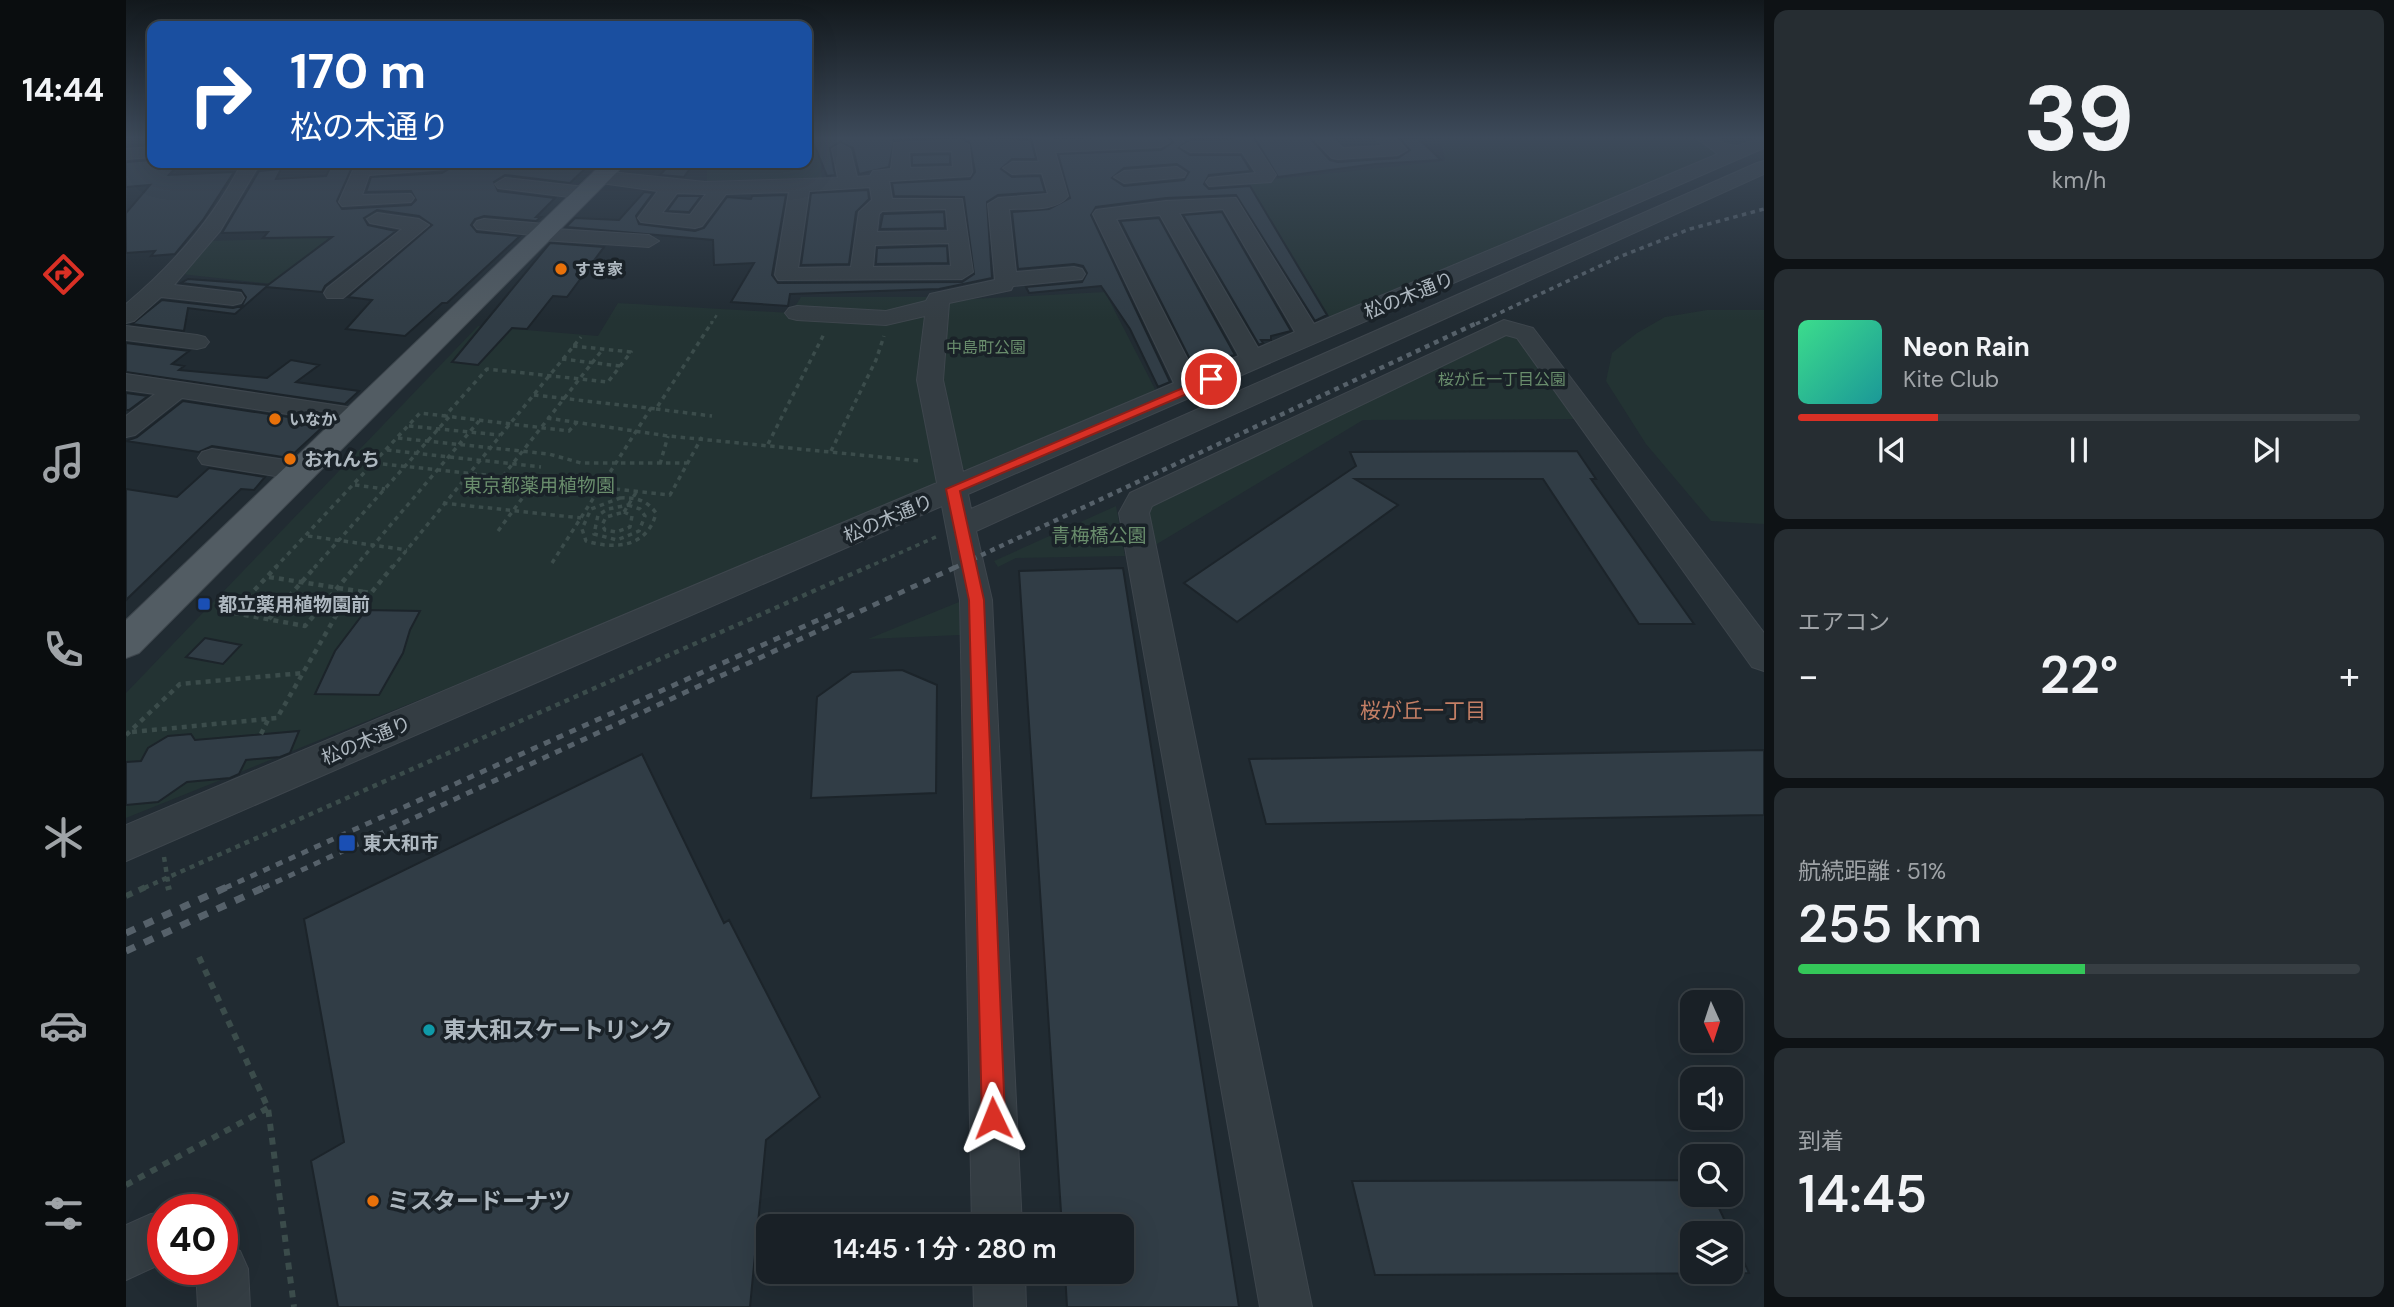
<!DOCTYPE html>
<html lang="ja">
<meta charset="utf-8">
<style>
body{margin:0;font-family:"DM Sans","Noto Sans JP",sans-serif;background:#262d32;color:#f1f3f6;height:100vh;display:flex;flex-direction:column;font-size:26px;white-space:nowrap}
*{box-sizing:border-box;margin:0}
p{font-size:23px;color:#9fa3a7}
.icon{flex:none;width:38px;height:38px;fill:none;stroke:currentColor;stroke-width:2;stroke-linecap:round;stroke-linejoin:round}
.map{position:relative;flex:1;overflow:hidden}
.details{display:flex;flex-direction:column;gap:10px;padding:10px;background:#0e1215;width:630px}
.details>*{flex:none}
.banner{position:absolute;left:21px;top:21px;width:665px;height:147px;border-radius:14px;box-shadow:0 7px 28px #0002,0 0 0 2px #373e43;background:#1a4fa0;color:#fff;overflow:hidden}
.needle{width:46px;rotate:177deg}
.tools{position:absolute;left:1554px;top:990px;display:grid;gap:14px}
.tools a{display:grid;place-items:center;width:63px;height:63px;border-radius:14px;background:#192026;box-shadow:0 7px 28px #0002,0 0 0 2px #373e43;font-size:35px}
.speed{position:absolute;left:21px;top:1194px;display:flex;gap:14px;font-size:35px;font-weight:700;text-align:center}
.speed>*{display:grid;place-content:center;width:91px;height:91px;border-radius:50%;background:#192026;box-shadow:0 7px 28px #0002,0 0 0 2px #373e43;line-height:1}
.speed .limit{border:10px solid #d22;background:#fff;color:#111}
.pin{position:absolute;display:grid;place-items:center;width:60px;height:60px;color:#fff;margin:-30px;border:4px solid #fff;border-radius:50%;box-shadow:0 2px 7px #0007}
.me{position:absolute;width:77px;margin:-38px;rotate:358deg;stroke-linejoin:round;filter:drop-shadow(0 0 5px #0008)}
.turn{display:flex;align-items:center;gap:24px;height:147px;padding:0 28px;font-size:32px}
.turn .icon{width:91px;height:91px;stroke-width:2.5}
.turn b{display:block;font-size:49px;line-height:60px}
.big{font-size:52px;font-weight:600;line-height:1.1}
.details .tile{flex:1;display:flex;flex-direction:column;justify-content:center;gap:10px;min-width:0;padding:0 24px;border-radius:14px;background:#262d32}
.details .dial{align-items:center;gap:0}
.dial b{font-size:91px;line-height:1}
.song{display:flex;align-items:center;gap:21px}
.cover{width:84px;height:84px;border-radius:10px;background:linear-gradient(135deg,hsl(150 70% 55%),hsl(180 70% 35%))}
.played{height:7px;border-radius:4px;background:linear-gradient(90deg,#d93025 25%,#373e43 25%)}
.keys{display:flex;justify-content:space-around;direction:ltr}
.heat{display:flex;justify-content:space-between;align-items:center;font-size:38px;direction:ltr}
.charge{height:10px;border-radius:5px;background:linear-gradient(90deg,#34c759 51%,#373e43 0)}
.trip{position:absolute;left:630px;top:1214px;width:378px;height:70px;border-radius:14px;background:#192026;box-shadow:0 7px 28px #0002,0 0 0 2px #373e43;font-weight:600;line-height:70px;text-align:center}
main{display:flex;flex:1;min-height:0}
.dock{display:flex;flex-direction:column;width:126px;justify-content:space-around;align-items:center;background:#0a0d0f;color:#9fa3a7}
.dock .icon{width:49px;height:49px}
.dock .active{color:#d93025}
.dock b{font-size:32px;color:#f1f3f6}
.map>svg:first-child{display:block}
.green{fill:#233333}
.building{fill:#313d46;stroke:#1c242a;stroke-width:2;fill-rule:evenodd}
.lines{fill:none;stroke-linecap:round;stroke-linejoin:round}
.minor-casing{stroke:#3e464d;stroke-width:2}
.major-casing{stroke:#3e464d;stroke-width:2}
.path-far3{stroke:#3b4c4b;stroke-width:2.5;stroke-dasharray:3.5 3.5;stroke-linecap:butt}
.path-far2{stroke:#3b4c4b;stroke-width:3.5;stroke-dasharray:4.5 4.5;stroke-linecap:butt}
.path-far1{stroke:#3b4c4b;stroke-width:4.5;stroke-dasharray:5 5;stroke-linecap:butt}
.path{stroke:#3b4c4b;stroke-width:6;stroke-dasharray:7 7;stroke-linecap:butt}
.minor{fill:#343d43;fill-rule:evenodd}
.major{fill:#525c63;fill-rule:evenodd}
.rail-far3{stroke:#56616a;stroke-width:3.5;stroke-dasharray:4.5 4.5;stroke-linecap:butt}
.rail-far2{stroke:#56616a;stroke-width:4.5;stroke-dasharray:5 5;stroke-linecap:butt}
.rail-far1{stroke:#56616a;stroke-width:5;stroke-dasharray:7 7;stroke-linecap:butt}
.rail{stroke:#56616a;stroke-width:7;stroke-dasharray:10 10;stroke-linecap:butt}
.route{fill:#d93025;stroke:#8d1f18;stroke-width:2}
.food-dot{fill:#e8710a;stroke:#1a2228;stroke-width:2.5}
.transit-dot{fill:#1a4fb4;stroke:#1a2228;stroke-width:2.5}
.culture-dot{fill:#0f9aa8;stroke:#1a2228;stroke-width:2.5}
.labels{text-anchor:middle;stroke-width:7;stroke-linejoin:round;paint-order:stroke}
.far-poi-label{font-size:16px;font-weight:bold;fill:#aeb8c0;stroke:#1a2228;text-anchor:start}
.far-park-label{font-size:16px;fill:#698d6c;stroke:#1a2228}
.street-label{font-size:19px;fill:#aeb8c0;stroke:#1a2228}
.poi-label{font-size:19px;font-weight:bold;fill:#aeb8c0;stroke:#1a2228;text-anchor:start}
.park-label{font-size:19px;fill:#698d6c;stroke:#1a2228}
.neighbourhood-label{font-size:21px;fill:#c47f65;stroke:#1a2228}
.near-poi-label{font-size:23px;font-weight:bold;fill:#aeb8c0;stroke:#1a2228;text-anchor:start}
</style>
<main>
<nav class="dock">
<b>14:44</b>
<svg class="icon active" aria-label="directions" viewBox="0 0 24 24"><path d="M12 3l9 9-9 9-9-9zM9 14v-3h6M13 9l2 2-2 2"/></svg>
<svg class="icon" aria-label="music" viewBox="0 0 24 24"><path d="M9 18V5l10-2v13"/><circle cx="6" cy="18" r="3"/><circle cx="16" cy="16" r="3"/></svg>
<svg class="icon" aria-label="phone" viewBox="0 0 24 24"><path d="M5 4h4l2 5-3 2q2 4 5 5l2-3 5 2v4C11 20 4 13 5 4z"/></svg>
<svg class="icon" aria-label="climate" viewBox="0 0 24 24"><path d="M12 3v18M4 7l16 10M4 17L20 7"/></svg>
<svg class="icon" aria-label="car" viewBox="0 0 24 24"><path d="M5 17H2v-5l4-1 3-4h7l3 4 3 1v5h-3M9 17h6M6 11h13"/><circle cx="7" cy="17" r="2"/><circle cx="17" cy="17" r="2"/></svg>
<svg class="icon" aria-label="filters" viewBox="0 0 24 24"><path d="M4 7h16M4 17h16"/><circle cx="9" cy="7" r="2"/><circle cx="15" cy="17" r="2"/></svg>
</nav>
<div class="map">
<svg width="1638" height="1307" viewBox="0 0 1638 1307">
<rect width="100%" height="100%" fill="#212b32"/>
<path class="green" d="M1314,137H1572L1592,152V157L1206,321L1122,182L1319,161Z
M694,144L696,182L581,187V163H681V145Z
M257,212L247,220L227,218L147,284L55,274L80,241L157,239L177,217Z
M979,292L1032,395L846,471L834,468L810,380L816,305L827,300Z
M675,297H806L822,487L0,818V693L352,326L472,336L492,303L665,313Z
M1581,310H1638V524L1585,521L1520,444L1480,381L1486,353L1511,333L1539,317Z
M1378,335L1395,339L1453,419L1237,420L1026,547L1020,514L1024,505Z
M990,506L999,556L890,558L872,567L868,561Z
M833,602L834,635L742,639Z"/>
<path class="building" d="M685,137H861L905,140L910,159H886L875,169L886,177L914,176L919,192L872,195L861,202L866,278L813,289L664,294L662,306L605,302L628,263L588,265L587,240L440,227L449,218L493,220L518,192L527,193L510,216L513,224L569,231L578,228L601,197L625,199L626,196L660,195L646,275L652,283L836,282L848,274L838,197L768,196L766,183L844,179L849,172L844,143L834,137L768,140L763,167L733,174L727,148L714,142L704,148L709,175L701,176Z
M1042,137H1105L1064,139L1053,148L1064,155H1115L1125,171L1083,175L1078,184L1083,189L1124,186L1201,315L1189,321L1110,195L1040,198L970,207L965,215L1044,382L1032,387L1004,329L975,286L903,293L900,287L956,282L961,273L957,266L948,264L892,269L886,212L923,209L944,198L932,154L1035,150L1047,142ZM1051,164L1063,172L1058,180L998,186L986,178L998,168Z
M1128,137H1183L1204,160L1212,162L1272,158L1284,150L1274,139L1292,138L1315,160L1249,164L1152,177Z
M824,154V164L786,165V155Z
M26,160V163H54L43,175L108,172L77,220L49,254L25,256L29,251L0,253V213L24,185L0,187V162Z
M234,163L227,165L211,201L216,209L285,205L290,200L285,191L240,192L245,177L316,173L331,164L465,163L444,183L379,175L368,182L372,191L429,198L410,217H415L410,221L358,216L349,219L345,225L351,232L394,236L321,303H316L279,336L220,329L246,300L222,297L306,225L293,216L251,210L238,218L242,225L270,231L199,286L196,292L140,287L109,314L62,308L58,331L6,324L36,300L107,308L116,306L120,297L115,290L55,283L62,279L142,285L206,237L137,238L142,232L96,233L133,171L155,169L150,179L200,176L206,164Z
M545,163H568L558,177L534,175Z
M742,190L743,199L730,212L723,264L675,265L685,193Z
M552,196H575L563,212L541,211Z
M818,212L819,228L754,229L757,214Z
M1096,212L1165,331L1145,336V340H1135L1137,343L1133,345L1057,215Z
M1033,218L1109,355L1083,360L1084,365L1070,371L994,221Z
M424,243L478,247L441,297L427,296L401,329L386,328L352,365L326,362Z
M821,246L822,263L750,264L751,248Z
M0,343L63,351L46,364L58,366L53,370L141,378L165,360L193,365L170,382L233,391L219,404L0,372Z
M0,393L22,396L3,410H0Z
M57,401L201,423L163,458L86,446L73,452L0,441L11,437Z
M1451,451L1470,479H1465L1568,624H1513L1417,479H1229L1272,505L1111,622L1058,583L1230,466L1224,452Z
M83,468L139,477L128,490L115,489L0,600V489L51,497Z
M997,568L1113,1307H941L939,1272H996V1227H936L893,571Z
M240,610L294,611L284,630L277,653L253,695L189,694L209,651Z
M79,638L115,645L97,664L60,657Z
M776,670L811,685L810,793L685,798L691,697L726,672Z
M173,731L164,753L154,757L120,760L113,774L104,778L61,782L32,802L0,805V762L15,761L22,748L42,736L65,734L69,740Z
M1638,750V815L1140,824L1123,759Z
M516,754L598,923L603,920L694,1097L640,1140L624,1307H212L185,1161L218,1142L178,919Z
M1566,1180V1195H1587L1623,1273L1249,1275L1226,1181ZM1566,1234H1605V1272H1566Z"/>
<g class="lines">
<g class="minor-casing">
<path id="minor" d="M907,137H925L926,141L1038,137L1044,142L1035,147L929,152L942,196C930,212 901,208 883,209L890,272L948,267L956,269L959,274L956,279L887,286L885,290L823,303L817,380L837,472L1048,383L967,214L970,210L1040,201L1110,198L1188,324L1592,154L1569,137H1590L1599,144L1611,146L1638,137V148L842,494L845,509L1631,163L1638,161V174L850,531L866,600L896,1227H846L834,600L816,506L0,861V825L811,483L791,380L799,316L760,325L671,320L663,318L659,313L663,308L671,306L760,311L800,301L804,294L869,280L862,204L872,198L922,194L916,173L886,174L877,168L886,162H913ZM1097,209L1169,332L1132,348L1053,213ZM1034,215L1113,356L1069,374L990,219Z
M1107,137H1125L1150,175L1145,182L1083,186L1080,182L1083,178L1130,173L1116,152H1064L1055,147L1064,142L1110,141Z
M1186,137H1205L1217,148L1257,146L1249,137H1269L1281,150L1272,155L1212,159L1206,158Z
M834,140L843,145L846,172L844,176L763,181L766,199H836L847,272L836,279L652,280L649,275L663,192L600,194L576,226L569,228L515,222L512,218L532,191L475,183L465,177L475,171L579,182L712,178L706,149L715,144L724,149L731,177L744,176L747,171L765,169L768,143ZM826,151L827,167L784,168L783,152ZM744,187L746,200L733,212L725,267L672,268L683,191ZM551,193L579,194H580L564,215L536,213ZM820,209L822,231L751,232L753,214L756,211ZM823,243L825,266L747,267L749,245Z
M26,147V157L0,159V149Z
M116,163H134L94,231L48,285L115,293L118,298L115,303L107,305L35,297L8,321L0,323V304C48,264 87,219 116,163Z
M256,163H329L320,169L243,175L236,195L285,194L288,198L285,202L216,206L213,202L229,166Z
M1051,167L1060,173L1058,177L998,183L988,177L998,171Z
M379,178L459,187L469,193L459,199L372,188L369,184Z
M251,213L293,219L303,225L217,298H201L198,293L201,288L276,229L244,223L241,219Z
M358,219L419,224L428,229L523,235L533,241L523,247L416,240L406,235L351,229L348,225L351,221Z
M1378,320L1407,328L1638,633V671L1626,667L1391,338L1380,335L1026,506L1023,513L1186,1307H1134L993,513L1004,493Z
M0,326L71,335L79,337L83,342L79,347L71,349L0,340Z
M0,374L228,408L237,410L241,416L237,422L228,424L56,398L9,435L0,437V416L29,394L0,390Z
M86,449L173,462L183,465L187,471L183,477L173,480L76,464L72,458L76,452Z
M37,1213V1263L0,1280V1225L25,1214Z
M96,1243L114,1251L122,1269L124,1307H72L70,1269H96Z
M847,1272H899L900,1307H848Z"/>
</g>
<g class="major-casing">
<path id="major" d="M477,163H500L13,653L0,658V620Z"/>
</g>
<path class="path-far3" d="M585,324L592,313"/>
<path class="path-far2" d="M447,346L505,352L482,382L361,369L319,416L443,431L451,422
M436,359L494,366
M408,395L530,409L586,322
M530,409L586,416
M421,418L542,436L795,461
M283,426L374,435
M272,438L423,454L455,463H561
M642,444L699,332
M261,450L415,467
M705,451L750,360L758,336
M248,463L544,495L576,437
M534,464L542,436
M377,476L477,349
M229,485L259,489
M494,498C509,497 521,500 530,513C522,547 489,550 460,541L456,529L465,509Z
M317,503L455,518
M502,505L514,509L519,516L513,531L491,540L468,534L472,515L482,509Z
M498,512L506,516L504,527L490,532L479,530L476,525L480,517Z
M498,512L511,491
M372,531L409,481
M182,536L281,550
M426,563L525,408
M149,568L294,413L319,416
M188,568L323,417
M228,568L353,421
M266,568L455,337
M740,568L812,536"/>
<path class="path-far1" d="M143,577L238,592
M108,612L151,566
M108,613L179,626L230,566
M143,619L190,566
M6,732L151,718L215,607L238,592L245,593L267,566
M135,734L142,720
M0,735L54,684L177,673
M38,857L43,888
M18,888L744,566"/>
<path class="path" d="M42,886L43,890
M0,896L22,886
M73,957L142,1108L168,1307
M0,1185L142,1108"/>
<use href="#minor" class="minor"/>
<use href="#major" class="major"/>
<path class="rail-far3" d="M1350,324L1493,257L1564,229L1638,209"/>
<path class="rail-far2" d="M828,568L1353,322"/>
<path class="rail-far1" d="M99,888L723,606
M137,888L832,566"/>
<path class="rail" d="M0,933L103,886
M0,951L141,886"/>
</g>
<linearGradient id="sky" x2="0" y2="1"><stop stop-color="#12181c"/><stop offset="0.43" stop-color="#3d4a5a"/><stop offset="1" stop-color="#3d4a5a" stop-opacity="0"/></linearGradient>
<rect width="1638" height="320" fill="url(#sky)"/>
<path class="route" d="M1085,376L1091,379L1089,382L834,491L858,600L879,1118L875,1126L867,1129L859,1126L856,1118L843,600L820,489Z"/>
<g class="food-dot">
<circle cx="435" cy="269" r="7"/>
<circle cx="149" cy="419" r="7"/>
<circle cx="164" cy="459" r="7"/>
<circle cx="247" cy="1201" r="7"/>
</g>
<g class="transit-dot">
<rect x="71" y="597" width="14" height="14" rx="3.5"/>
<rect x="212" y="834" width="18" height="18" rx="3.5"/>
</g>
<circle class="culture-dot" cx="303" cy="1030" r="7"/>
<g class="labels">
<g class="far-poi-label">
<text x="449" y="275">すき家</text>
<text x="163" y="425">いなか</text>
</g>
<g class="far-park-label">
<text x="860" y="353">中島町公園</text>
<text x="1376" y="385">桜が丘一丁目公園</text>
</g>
<g class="street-label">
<text transform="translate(1283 295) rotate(-22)" y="7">松の木通り</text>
<text transform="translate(762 518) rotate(-23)" y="7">松の木通り</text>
<text transform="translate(240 740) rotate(-23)" y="7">松の木通り</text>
</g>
<g class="poi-label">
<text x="178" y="466">おれんち</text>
<text x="92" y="611">都立薬用植物園前</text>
<text x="237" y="850">東大和市</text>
</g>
<g class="park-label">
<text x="413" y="492">東京都薬用植物園</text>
<text x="973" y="542">青梅橋公園</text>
</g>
<g class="neighbourhood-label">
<text x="1297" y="718">桜が丘一丁目</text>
</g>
<g class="near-poi-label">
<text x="317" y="1038">東大和スケートリンク</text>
<text x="261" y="1209">ミスタードーナツ</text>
</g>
</g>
</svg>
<div class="tools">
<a><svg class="needle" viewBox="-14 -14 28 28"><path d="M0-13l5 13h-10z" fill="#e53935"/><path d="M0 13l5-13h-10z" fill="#9fa3a7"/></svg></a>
<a><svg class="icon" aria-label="sound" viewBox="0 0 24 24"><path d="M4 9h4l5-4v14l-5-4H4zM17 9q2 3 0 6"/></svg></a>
<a><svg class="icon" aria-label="search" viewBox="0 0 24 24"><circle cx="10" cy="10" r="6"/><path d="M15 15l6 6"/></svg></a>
<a><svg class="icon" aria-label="layers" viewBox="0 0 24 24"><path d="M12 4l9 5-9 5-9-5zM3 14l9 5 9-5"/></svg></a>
</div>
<div class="speed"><div class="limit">40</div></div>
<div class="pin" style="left:1085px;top:379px;background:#d93025"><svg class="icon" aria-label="arrive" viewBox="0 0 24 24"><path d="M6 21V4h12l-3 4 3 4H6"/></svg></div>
<svg class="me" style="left:867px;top:1118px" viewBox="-20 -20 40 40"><path d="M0-17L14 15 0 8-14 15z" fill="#d93025" stroke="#fff" stroke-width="4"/></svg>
<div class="trip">14:45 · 1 分 · 280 m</div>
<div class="banner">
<div class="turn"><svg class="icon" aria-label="right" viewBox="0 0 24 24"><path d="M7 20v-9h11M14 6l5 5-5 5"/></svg><div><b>170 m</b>松の木通り</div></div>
</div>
</div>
<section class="details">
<div class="tile dial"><b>39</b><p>km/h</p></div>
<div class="tile">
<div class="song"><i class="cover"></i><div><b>Neon Rain</b><p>Kite Club</p></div></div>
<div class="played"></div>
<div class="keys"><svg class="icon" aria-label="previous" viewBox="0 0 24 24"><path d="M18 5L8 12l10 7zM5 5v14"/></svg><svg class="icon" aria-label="pause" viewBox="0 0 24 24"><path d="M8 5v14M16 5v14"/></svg><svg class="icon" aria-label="next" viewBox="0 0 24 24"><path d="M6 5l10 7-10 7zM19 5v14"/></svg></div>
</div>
<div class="tile"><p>エアコン</p>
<div class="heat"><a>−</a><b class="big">22°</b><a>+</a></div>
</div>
<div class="tile"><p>航続距離 · 51%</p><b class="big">255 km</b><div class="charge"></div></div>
<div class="tile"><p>到着</p><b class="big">14:45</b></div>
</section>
</main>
